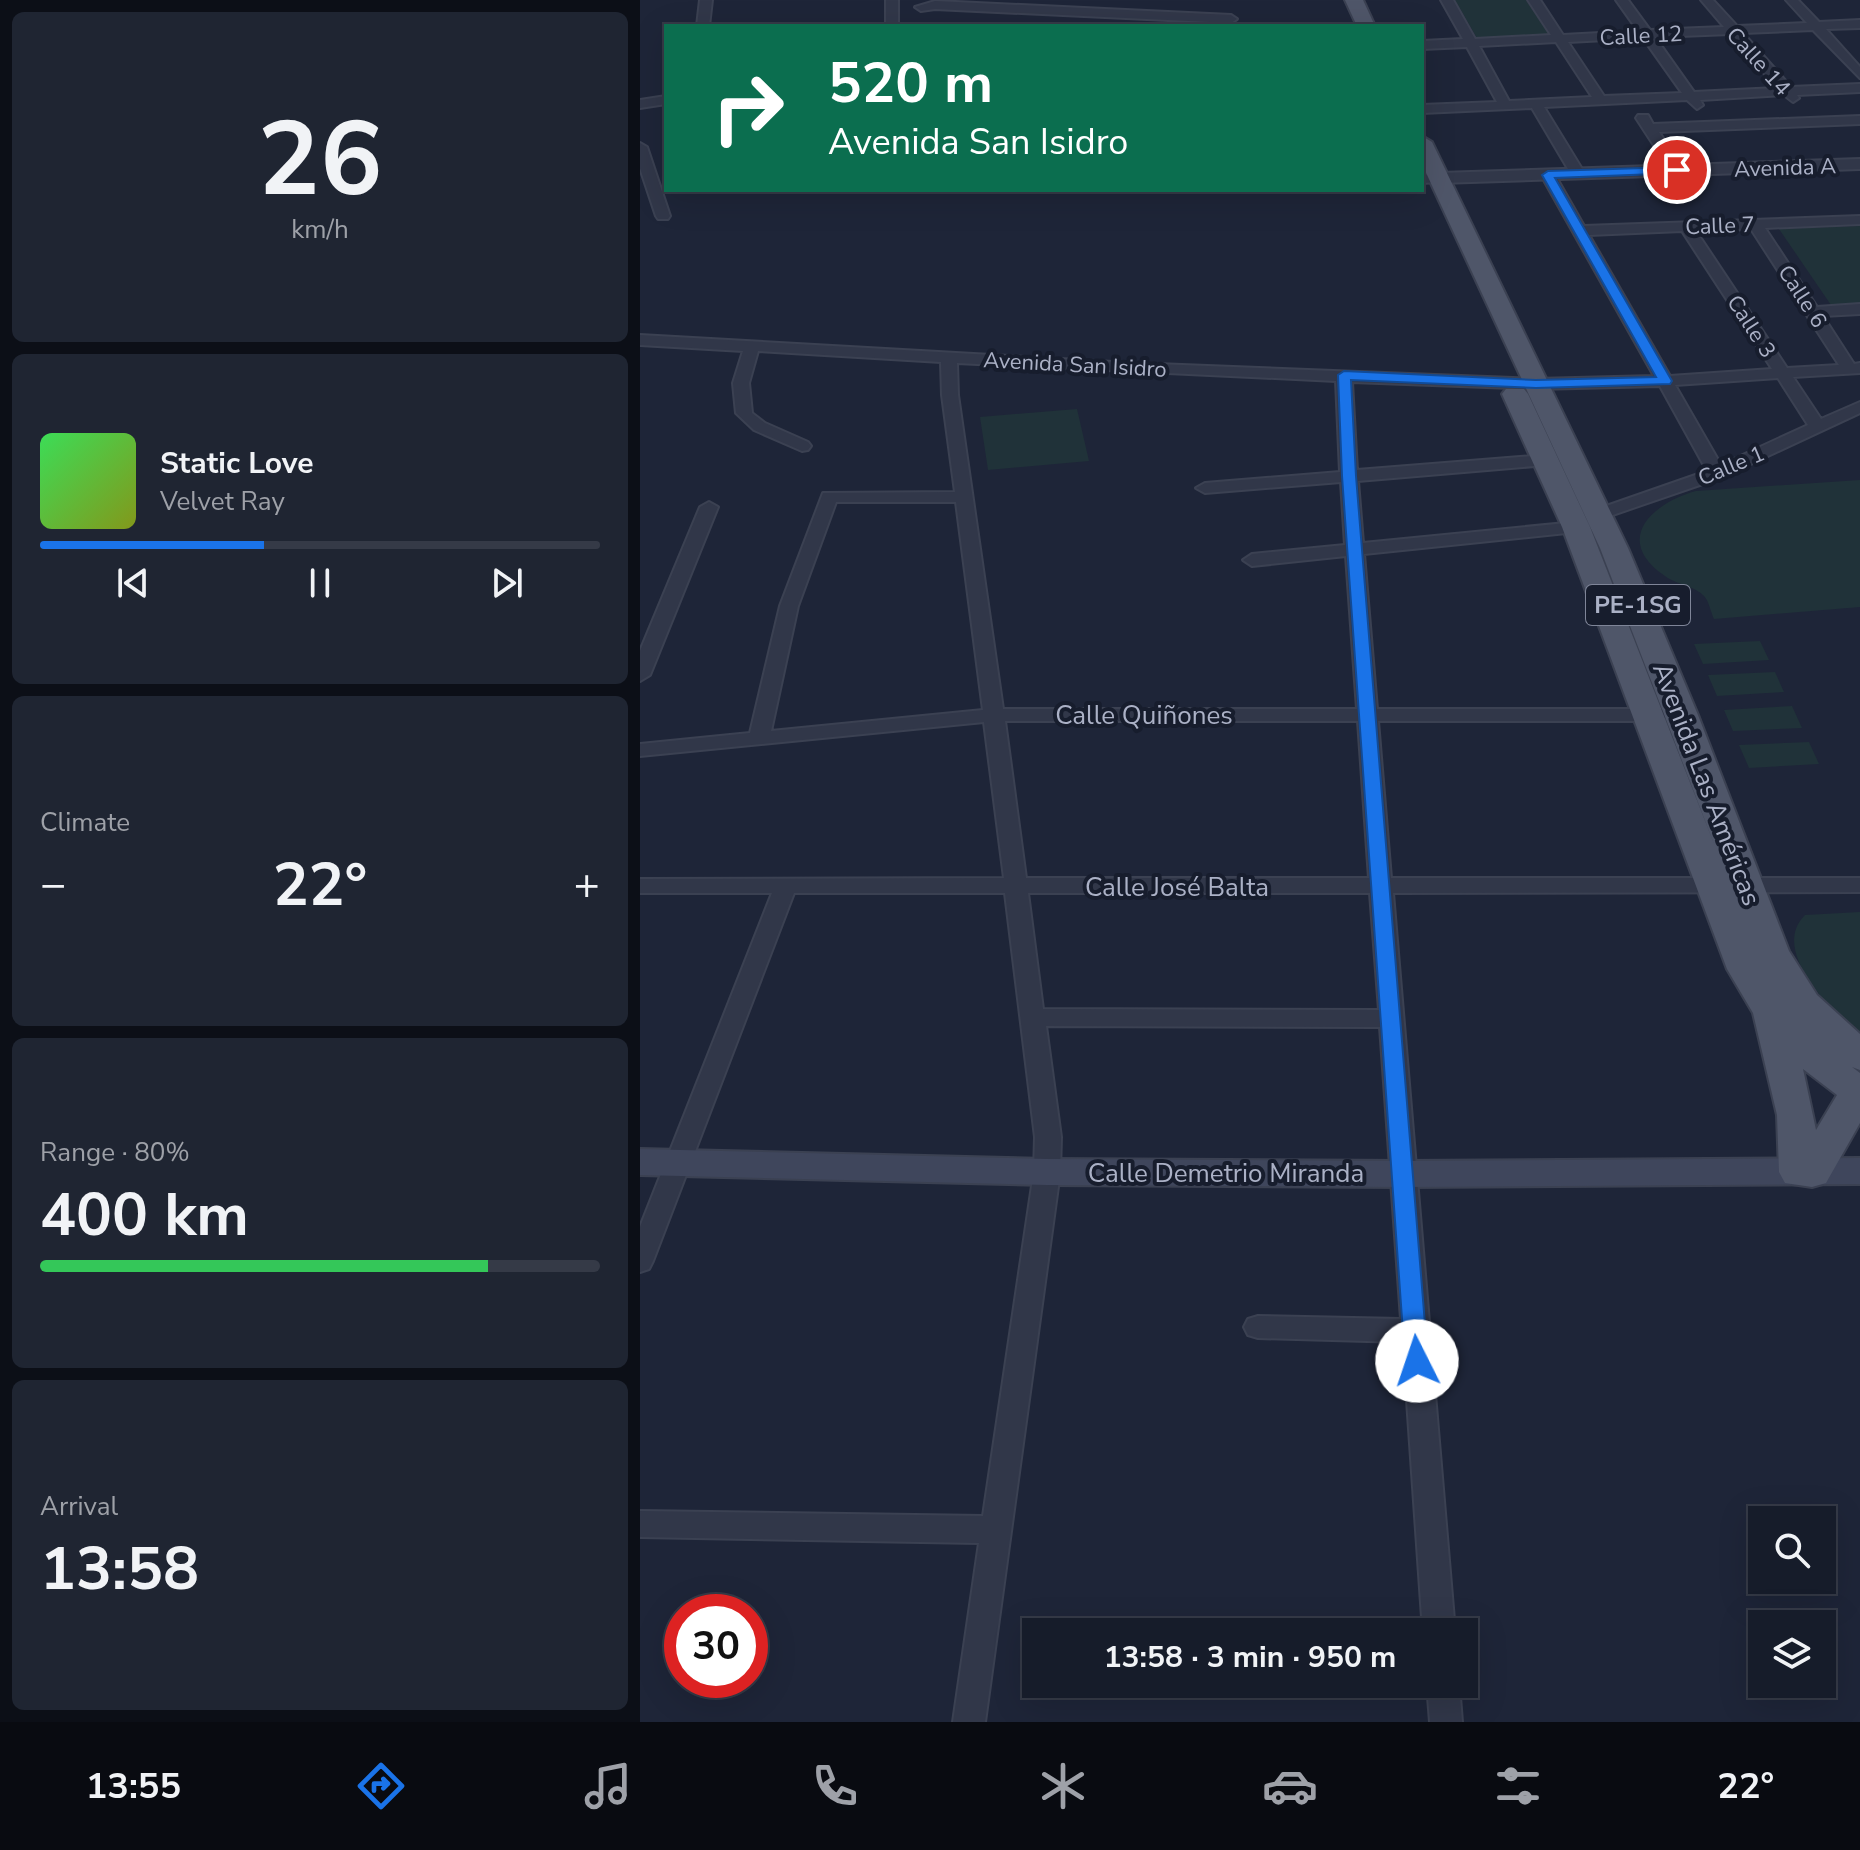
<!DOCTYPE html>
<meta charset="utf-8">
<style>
body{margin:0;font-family:"Nunito Sans",sans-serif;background:#1f2532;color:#f1f3f6;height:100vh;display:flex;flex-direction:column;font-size:30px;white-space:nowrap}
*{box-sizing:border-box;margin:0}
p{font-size:26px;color:#9ea1a8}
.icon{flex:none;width:44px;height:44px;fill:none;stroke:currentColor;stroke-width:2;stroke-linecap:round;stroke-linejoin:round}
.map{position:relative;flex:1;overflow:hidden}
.panel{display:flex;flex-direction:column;gap:12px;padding:12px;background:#0c0f17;width:640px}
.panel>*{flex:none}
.guide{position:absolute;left:24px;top:24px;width:760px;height:168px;border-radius:0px;box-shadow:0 8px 32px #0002,0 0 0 2px #353a47;background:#0b6e4f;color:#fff;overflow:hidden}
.tools{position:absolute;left:1108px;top:1506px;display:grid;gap:16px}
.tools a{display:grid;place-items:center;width:88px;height:88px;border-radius:0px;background:#161c2a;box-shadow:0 8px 32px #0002,0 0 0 2px #353a47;font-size:40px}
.speed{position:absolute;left:24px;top:1594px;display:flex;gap:16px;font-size:40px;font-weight:700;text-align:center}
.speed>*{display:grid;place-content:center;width:104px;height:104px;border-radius:50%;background:#161c2a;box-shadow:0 8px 32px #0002,0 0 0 2px #353a47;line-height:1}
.speed .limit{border:12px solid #d22;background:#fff;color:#111}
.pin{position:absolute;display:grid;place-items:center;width:68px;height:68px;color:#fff;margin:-34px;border:4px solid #fff;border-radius:50%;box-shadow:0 2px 8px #0007}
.me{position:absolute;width:88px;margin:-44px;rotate:356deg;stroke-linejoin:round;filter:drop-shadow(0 0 6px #0008)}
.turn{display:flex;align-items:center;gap:28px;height:168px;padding:0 32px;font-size:36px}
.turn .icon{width:104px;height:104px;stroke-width:2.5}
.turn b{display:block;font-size:56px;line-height:68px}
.big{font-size:60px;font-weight:700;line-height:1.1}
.panel .tile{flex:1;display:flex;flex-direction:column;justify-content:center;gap:12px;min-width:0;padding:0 28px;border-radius:12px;background:#1f2532}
.panel .dial{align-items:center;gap:0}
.dial b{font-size:104px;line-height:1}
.song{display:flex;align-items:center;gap:24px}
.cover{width:96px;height:96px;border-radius:12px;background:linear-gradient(135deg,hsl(130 70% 55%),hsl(70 70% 35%))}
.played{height:8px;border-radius:4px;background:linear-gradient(90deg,#1a73e8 40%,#353a47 40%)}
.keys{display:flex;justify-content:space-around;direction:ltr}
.heat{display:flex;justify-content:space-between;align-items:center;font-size:44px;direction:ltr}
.charge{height:12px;border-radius:6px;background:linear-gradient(90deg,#34c759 80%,#353a47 0)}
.trip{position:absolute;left:382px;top:1618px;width:456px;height:80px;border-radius:0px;background:#161c2a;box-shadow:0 8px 32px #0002,0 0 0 2px #353a47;font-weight:700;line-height:80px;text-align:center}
.menu{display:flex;height:128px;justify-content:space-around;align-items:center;background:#090b11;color:#9ea1a8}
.menu .icon{width:56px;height:56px}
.menu .selected{color:#1a73e8}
.menu b{font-size:36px;color:#f1f3f6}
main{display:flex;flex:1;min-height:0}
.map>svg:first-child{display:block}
.green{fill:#203239}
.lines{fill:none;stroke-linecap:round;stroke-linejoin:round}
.minor-casing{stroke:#3b4152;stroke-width:4}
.tertiary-casing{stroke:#3b4152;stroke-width:4}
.secondary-casing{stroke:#3b4152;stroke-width:4}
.primary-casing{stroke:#3b4152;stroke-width:4}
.minor{fill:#313749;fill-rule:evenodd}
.tertiary{fill:#313749;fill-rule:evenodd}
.secondary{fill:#3f465c;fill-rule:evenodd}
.primary{fill:#4f5669;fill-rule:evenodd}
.route{fill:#1a73e8;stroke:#114b97;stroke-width:2}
.labels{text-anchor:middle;stroke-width:8;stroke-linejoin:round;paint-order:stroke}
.far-street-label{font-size:22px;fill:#abb1c6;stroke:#171d2d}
.shield{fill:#171d2d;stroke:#7f8598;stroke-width:2}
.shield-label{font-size:24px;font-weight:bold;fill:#abb1c6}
.street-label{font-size:26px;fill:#abb1c6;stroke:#171d2d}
</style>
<main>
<section class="panel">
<div class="tile dial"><b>26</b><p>km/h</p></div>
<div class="tile">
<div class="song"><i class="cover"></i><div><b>Static Love</b><p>Velvet Ray</p></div></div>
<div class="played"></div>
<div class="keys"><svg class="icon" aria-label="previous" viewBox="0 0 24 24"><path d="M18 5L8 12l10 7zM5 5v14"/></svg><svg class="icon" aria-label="pause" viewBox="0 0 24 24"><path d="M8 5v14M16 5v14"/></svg><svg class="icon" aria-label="next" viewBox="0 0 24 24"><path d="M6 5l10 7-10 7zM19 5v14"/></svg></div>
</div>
<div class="tile"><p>Climate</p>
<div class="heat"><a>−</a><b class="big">22°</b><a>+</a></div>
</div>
<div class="tile"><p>Range · 80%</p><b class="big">400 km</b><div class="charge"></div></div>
<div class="tile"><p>Arrival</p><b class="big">13:58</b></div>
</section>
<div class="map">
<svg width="1220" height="1722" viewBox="0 0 1220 1722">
<rect width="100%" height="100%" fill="#1e2538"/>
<path class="green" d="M815,0H886L910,36L838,40Z
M1220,226V304L1191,305L1139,229Z
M437,409L449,461L348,470L340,417Z
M1220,480V607L1074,619C1071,613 1069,601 1064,596C1055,586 1035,584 1025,576C972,540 1012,503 1056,491Z
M1120,641L1129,660L1063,664L1054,644Z
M1135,672L1144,692L1077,696L1068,675Z
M1152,706L1162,728L1093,731L1084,710Z
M1169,742L1179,764L1109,768L1099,745Z
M1220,912V1038C1195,1012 1128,952 1165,915Z"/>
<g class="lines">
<g class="minor-casing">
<path id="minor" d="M60,0H72L69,26H57Z
M246,0H258V26H246Z
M801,0H813L835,39L911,35L888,0H900L923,35L998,31L976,0H988L1010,30L1084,27L1061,0H1073L1097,26L1167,23L1146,0H1158L1179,22L1220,20V28L1186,29L1220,67V78L1173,30L1103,33L1151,87L1220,84V92L1157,95L1159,98L1153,102L1144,95L1060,100L1063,105L1057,109L1047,100L904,107L945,174L938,178L931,174L892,108L782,113V105L857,102L827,47L782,49V41L823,39ZM1090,34L1137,88L1054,92L1015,37ZM1003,38L1042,93L964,96L928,42ZM916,42L952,97L869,101L839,46Z
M295,1L591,15L597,19L591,23L295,9L281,11L275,7Z
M26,96V104L0,108V100Z
M998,115H1008L1013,124L1220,116V124L1019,132L1044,170L1037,174L1030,170L996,118Z
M0,143L7,147L30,216L28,219H18L16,216L0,168Z
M908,171L915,175L944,226L1220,216V224L1125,228L1177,307L1220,304V314L1183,316L1214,364L1220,363V373L1153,377L1181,419L1220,402V413L1083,477L958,520L949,515L952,511L1067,471L1020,386L896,389L712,382L717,470L906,455L915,460L906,465L718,481L723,543L936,522L945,527L936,532L724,554L737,709H1021L1031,715L1021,721H738L751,878H1220V892L753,893L815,1632H783L763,1342L618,1338L608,1335L604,1327L608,1319L618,1316L761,1319L740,1027L406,1026L421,1137L420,1172L345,1722H313L339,1543L0,1537V1511L343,1516L394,1172L395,1137L365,893H154L13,1261L9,1269L0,1272V1227L132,893H0V879L364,878L344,722L0,756V744L110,733L140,606L183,493L315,492L302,395L301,362L118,351L109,383L112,413L125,423L168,442L171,446L168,450L162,451L114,430L96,413L93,383L103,351L0,345V335L491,363L896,379L1014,376L901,175ZM1111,229L1199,365L1147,368L1056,231ZM1042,231L1132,369L1030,376L949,235ZM317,363L696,381L700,472L565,483L556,488L565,493L701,482L705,545L612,554L603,560L612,566L706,556L717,709H363L318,395ZM1138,378L1168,425L1081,465L1035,385ZM196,502H316L343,710L131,731L158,606ZM365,721H718L729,878H386ZM388,893H730L739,1010L403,1009Z
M782,175L800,174L807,178L800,182L782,183Z
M69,502L78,507L10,675L0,681V651L60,507Z
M787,1684H819L822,1722H790Z"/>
</g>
<g class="tertiary-casing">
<path id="tertiary" d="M1220,159V169L800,183L792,178L800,173Z"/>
</g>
<g class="secondary-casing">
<path id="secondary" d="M0,1149L407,1159L765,1161L1220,1158V1184L765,1187L407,1185L0,1175Z"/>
</g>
<g class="primary-casing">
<path id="primary" d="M705,0H723L735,26H717Z
M782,136L792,142L988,548L1058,715L1149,951L1177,995L1220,1034V1070L1212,1067L1220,1073V1123L1186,1183L1172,1187L1145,1183L1139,1172L1137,1115L1113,1013L1087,969L922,527L862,394L866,389H884L888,394L950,527L1076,849L960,548L782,164ZM1163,1069L1197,1095L1176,1130Z"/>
</g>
<use href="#minor" class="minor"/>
<use href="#tertiary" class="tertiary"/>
<use href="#secondary" class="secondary"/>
<use href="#primary" class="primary"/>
</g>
<path class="route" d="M1037,167L1041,168V173L915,178L1032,381L1030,384L896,388L711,380L716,476L788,1361L785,1368L777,1371L768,1368L765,1361L702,476L698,375L704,371L896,380L1016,377L902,175L908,171Z"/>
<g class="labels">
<g class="far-street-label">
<text transform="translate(1001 35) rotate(-3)" y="8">Calle 12</text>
<text transform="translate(1119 61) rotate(48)" y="8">Calle 14</text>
<text transform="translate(1145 167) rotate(-2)" y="8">Avenida A</text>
<text transform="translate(1080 225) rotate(-2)" y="8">Calle 7</text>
<text transform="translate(1163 296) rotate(57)" y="8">Calle 6</text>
<text transform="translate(1112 326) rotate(57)" y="8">Calle 3</text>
<text transform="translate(435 364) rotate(3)" y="8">Avenida San Isidro</text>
<text transform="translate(1091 465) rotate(-23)" y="8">Calle 1</text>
</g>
<rect class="shield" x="946" y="585" width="104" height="40" rx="6"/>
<g class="shield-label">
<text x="998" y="613">PE-1SG</text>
</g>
<g class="street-label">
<text x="504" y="724">Calle Quiñones</text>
<text transform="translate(1067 784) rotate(69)" y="9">Avenida Las Américas</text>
<text x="537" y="896">Calle José Balta</text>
<text x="586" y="1182">Calle Demetrio Miranda</text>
</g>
</g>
</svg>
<div class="tools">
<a><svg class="icon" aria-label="search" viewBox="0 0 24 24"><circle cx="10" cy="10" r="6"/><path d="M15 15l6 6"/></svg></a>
<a><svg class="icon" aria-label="layers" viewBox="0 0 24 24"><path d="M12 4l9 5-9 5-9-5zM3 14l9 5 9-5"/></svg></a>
</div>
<div class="speed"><div class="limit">30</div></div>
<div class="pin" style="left:1037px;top:170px;background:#d93025"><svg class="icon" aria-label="arrive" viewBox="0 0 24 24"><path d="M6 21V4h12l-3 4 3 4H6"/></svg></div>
<svg class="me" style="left:777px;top:1361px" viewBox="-20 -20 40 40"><circle r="19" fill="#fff"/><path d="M0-13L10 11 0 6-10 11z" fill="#1a73e8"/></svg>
<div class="trip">13:58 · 3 min · 950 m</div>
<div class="guide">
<div class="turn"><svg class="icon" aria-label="right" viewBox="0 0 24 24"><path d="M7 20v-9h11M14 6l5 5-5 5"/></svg><div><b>520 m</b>Avenida San Isidro</div></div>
</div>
</div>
</main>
<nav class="menu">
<b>13:55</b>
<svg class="icon selected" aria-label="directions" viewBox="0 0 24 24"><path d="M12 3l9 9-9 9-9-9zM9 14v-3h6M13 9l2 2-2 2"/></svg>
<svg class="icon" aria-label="music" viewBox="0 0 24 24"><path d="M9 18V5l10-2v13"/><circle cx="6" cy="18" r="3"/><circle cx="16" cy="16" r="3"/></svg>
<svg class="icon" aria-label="phone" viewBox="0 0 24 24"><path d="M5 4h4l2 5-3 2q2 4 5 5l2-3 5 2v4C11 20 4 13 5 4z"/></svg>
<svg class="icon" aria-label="climate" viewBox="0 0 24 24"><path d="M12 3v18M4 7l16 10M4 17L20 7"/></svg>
<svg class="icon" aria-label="car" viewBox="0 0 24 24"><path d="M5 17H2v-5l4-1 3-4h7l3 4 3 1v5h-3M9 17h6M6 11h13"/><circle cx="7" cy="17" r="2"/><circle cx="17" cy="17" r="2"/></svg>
<svg class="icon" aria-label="filters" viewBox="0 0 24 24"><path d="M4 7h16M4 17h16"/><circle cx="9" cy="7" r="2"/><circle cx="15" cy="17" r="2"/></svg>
<b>22°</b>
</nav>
